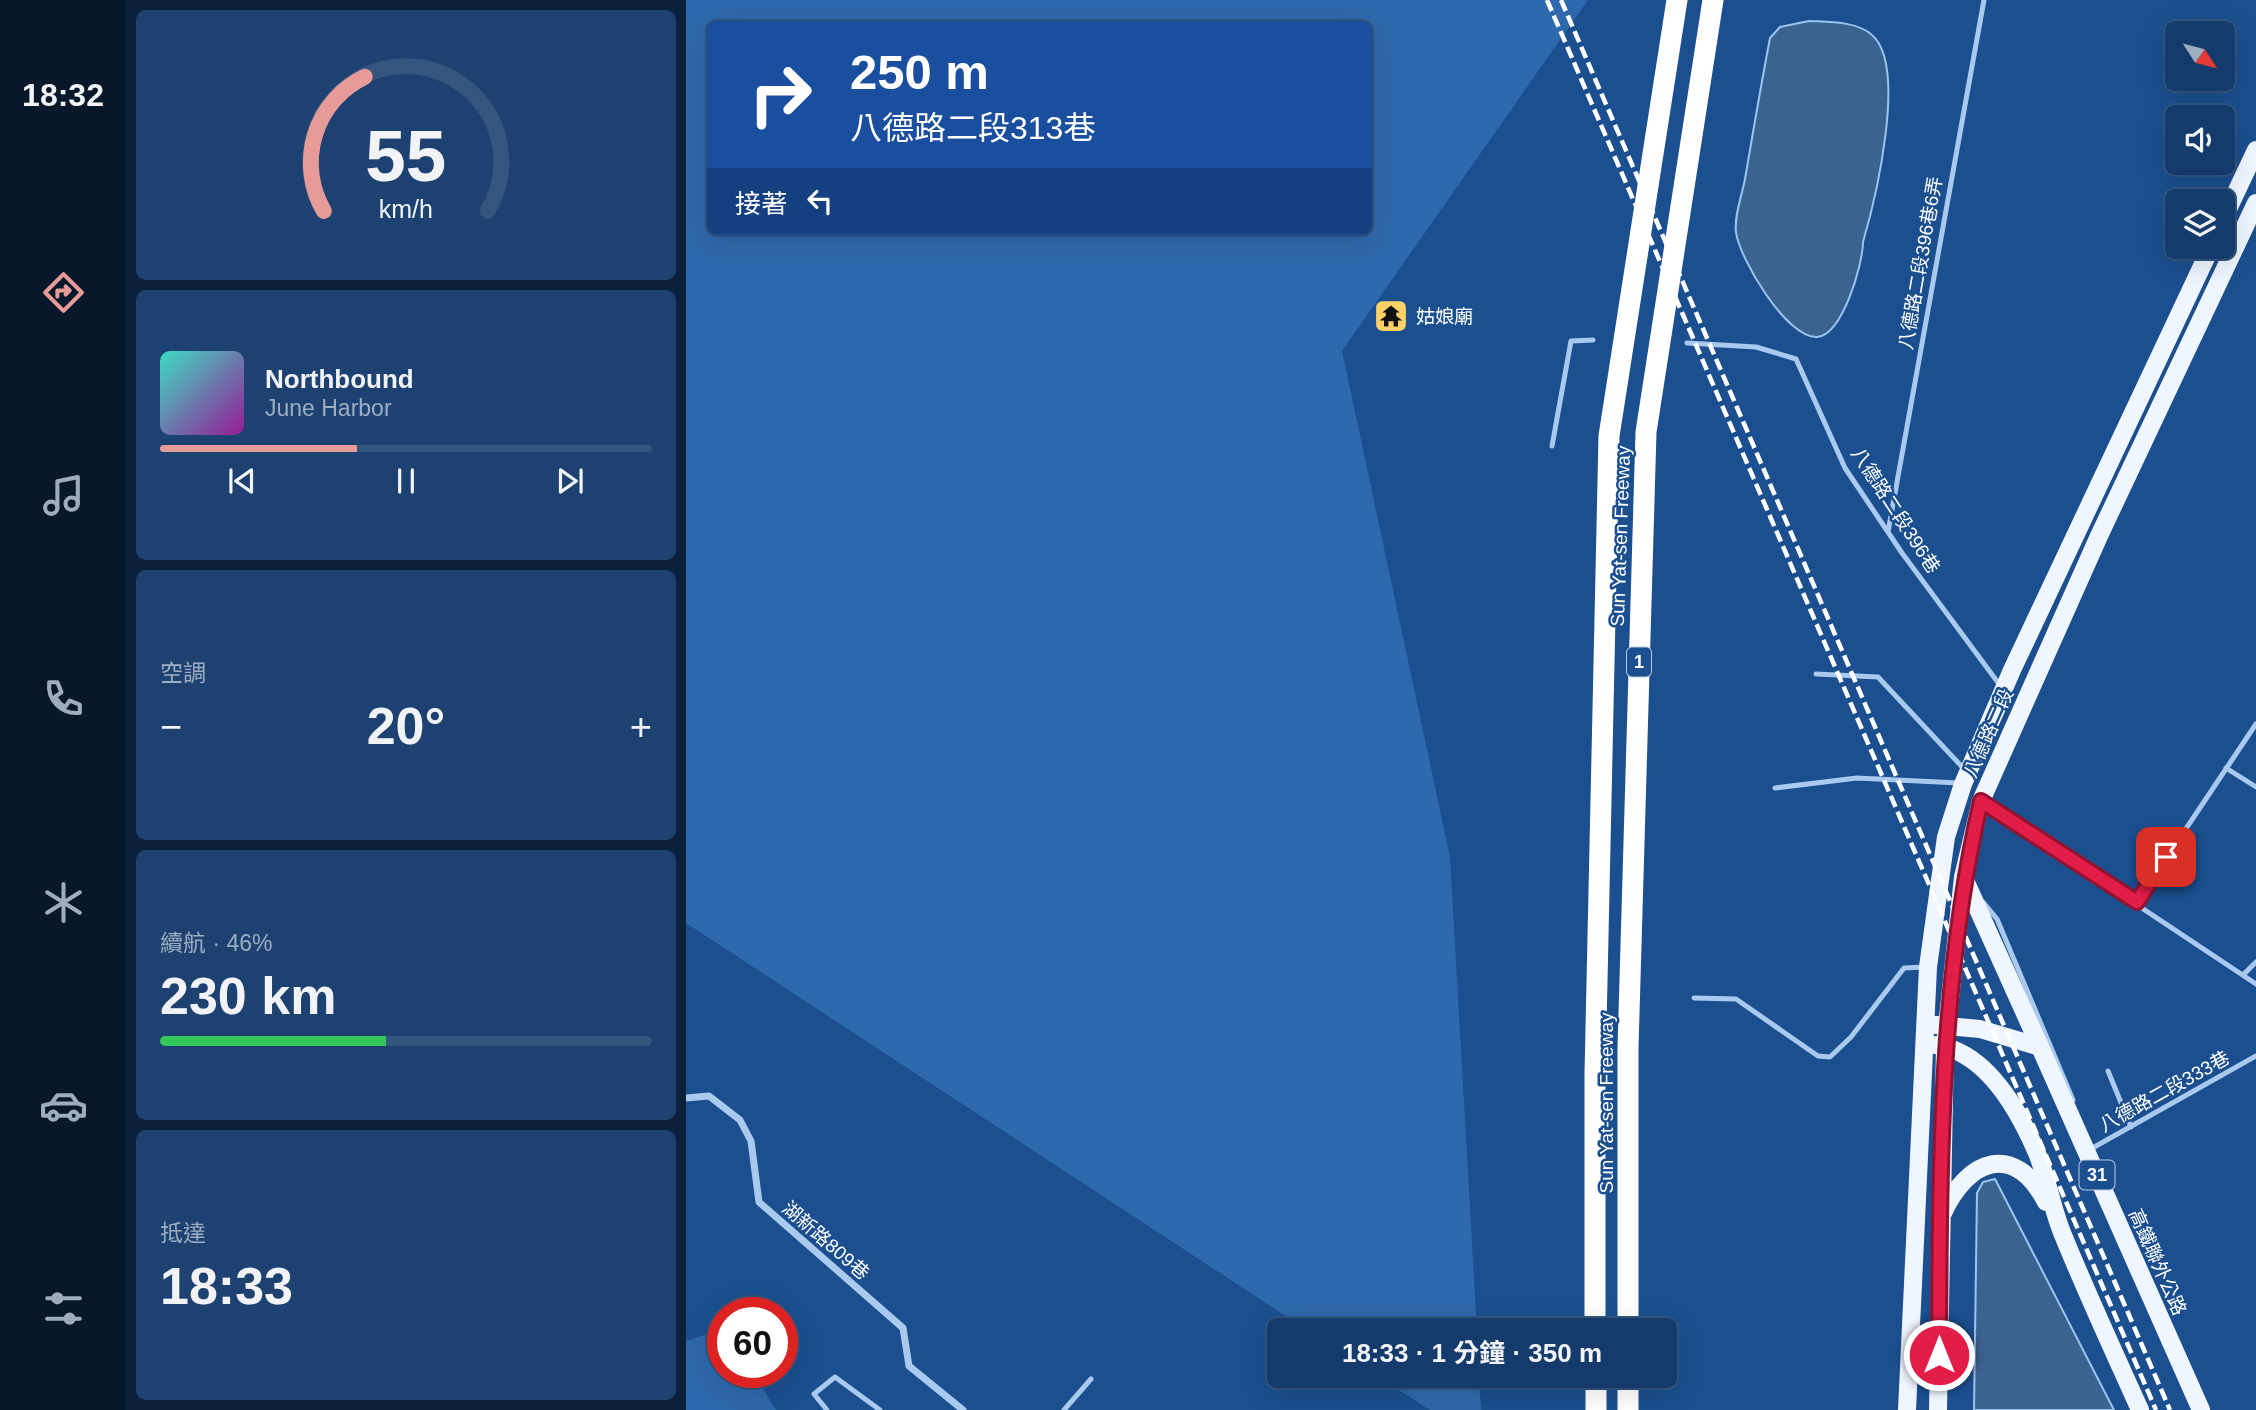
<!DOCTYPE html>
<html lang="zh-TW">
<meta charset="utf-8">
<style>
body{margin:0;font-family:Arial,"Noto Sans TC",sans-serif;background:#1d4271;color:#f1f3f6;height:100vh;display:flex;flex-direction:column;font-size:26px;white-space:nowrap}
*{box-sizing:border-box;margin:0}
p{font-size:23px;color:#9dadc1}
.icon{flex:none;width:38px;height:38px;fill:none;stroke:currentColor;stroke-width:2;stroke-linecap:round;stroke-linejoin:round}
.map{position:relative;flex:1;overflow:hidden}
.panel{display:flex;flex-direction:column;gap:10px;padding:10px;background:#0b203b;width:560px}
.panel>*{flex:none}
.guide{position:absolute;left:21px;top:21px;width:665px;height:214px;border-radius:10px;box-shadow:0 7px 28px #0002,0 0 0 2px #33557e;background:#1a4fa0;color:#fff;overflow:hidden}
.needle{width:46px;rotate:126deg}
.controls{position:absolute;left:1479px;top:21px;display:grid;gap:14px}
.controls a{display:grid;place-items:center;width:70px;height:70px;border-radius:10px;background:#143b6b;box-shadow:0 7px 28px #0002,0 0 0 2px #33557e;font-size:35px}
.speed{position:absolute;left:21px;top:1297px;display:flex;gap:14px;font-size:35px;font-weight:700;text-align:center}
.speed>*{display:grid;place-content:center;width:91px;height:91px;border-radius:50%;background:#143b6b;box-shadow:0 7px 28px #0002,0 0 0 2px #33557e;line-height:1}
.speed .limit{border:10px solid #d22;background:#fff;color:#111}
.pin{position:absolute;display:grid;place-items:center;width:60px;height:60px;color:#fff;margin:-30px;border-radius:14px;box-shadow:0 4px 10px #0006}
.me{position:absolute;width:77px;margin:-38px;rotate:0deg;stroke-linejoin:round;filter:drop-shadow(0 0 5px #0008)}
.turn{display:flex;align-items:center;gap:24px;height:147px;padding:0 28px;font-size:32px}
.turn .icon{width:91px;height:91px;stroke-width:2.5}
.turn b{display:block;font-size:49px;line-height:60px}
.then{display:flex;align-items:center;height:66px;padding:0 28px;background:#0003;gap:14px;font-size:26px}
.big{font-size:52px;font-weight:700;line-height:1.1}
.panel .tile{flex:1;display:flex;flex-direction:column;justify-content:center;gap:10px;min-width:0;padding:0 24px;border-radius:10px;background:#1d4271}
.panel .dial{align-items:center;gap:0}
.dial svg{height:182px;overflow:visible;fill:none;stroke:#33557e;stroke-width:7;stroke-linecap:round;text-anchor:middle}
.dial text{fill:#f1f3f6;stroke:none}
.song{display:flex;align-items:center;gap:21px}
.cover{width:84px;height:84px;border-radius:10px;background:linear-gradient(135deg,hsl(170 70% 55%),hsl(300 70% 35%))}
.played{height:7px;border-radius:4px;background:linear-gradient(90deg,#e69b98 40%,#33557e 40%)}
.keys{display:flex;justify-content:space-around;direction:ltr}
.heat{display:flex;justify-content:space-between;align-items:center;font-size:38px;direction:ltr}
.charge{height:10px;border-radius:5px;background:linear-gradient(90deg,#34c759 46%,#33557e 0)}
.trip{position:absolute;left:581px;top:1318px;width:410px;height:70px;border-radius:10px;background:#143b6b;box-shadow:0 7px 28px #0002,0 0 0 2px #33557e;font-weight:700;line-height:70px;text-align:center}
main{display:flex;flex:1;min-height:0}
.dock{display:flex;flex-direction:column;width:126px;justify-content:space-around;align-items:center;background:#08182b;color:#9dadc1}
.dock .icon{width:49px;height:49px}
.dock .on{color:#e69b98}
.dock b{font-size:32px;color:#f1f3f6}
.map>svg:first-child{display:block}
.green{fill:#2e69ad;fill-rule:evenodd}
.water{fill:#3c6290;stroke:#9cc4f0;stroke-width:2}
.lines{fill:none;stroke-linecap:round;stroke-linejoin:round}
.lane{stroke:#a9c9ee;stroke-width:5}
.street{stroke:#a9c9ee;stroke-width:7}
.primary{stroke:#f0f6ff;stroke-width:18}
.highway{stroke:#fff;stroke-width:21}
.rail{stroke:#fff;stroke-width:4.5;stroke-dasharray:12 5;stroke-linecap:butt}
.route-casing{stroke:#92132f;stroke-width:18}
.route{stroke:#e11d48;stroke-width:12}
.labels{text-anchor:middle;stroke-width:5;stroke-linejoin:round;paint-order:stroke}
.shield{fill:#1b4f8f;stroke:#bbcadd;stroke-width:2}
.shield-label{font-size:18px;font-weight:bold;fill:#fff}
.street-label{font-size:19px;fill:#fff;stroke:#1b4f8f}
.poi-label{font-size:19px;fill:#fff;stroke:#1b4f8f;text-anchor:start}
</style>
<main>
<nav class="dock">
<b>18:32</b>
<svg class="icon on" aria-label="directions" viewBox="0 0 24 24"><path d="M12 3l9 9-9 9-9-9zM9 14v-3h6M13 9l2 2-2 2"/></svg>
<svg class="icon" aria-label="music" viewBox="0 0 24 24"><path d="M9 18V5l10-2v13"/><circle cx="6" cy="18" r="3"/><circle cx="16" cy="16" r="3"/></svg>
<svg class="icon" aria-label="phone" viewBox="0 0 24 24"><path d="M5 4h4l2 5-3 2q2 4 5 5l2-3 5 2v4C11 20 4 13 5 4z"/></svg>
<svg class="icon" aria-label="climate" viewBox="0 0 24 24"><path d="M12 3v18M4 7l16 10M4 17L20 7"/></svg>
<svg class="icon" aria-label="car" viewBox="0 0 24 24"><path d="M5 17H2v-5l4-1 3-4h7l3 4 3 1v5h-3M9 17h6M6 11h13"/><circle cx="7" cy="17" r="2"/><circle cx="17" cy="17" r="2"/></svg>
<svg class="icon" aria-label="filters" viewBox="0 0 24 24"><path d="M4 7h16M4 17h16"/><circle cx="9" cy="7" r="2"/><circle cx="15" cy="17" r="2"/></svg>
</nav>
<section class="panel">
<div class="tile dial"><svg viewBox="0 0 100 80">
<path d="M14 69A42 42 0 1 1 86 69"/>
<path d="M14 69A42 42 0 0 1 32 10" stroke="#e69b98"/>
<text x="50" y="56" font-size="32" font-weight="700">55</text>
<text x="50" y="72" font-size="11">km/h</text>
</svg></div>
<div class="tile">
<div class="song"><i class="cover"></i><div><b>Northbound</b><p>June Harbor</p></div></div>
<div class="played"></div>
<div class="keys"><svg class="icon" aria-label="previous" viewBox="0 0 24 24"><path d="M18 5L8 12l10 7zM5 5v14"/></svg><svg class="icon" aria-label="pause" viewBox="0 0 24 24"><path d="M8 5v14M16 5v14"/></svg><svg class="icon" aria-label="next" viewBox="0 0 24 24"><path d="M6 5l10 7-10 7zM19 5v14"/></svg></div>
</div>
<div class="tile"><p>空調</p>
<div class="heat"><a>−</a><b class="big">20°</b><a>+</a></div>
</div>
<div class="tile"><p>續航 · 46%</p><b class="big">230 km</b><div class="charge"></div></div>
<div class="tile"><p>抵達</p><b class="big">18:33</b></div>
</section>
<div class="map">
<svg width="1570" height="1410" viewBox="0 0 1570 1410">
<rect width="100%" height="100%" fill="#1b4f8f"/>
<path class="green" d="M0,0H902L656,351L764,857L791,1330H621L0,923ZM24,24H682V231H24Z
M37,1329V1372H67L90,1410H0V1341Z
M691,1376H793L795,1410H744Z"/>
<path class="water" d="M1123,21C1142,22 1171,21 1186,35C1222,66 1189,201 1177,242C1177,263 1157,335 1131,337C1101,339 1053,258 1050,232C1048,216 1056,195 1059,179C1067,132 1075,85 1084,38L1094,27Z
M1309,1179L1428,1410H1288L1291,1193L1297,1182Z"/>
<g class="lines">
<path class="lane" d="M1001,343L1070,347L1110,359L1159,468L1216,553L1316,688
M866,446L885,341L907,340
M1202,532L1298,0
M1130,674L1192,677L1279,770
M1540,768L1570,787
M1089,788L1171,778L1273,783
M1298,803L1570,984
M1297,902L1311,919L1387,1100
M1451,902L1570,724
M1557,975L1570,962
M1008,998L1050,999L1132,1056L1144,1057L1165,1037L1218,968L1239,967
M1422,1071L1445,1127
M1403,1150L1570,1056
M141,1410L128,1394L149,1377L194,1410
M378,1410L405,1379"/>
<path class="street" d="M0,1098L23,1096L54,1120L65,1141L73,1202L217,1328L223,1366L277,1410"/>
<path class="primary" d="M1536,222L1570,150
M1278,878L1354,1047
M1250,1025L1294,1029L1354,1047L1515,1410
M1250,1045C1301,1052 1333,1111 1351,1153C1362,1180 1366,1209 1377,1235C1401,1294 1428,1352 1454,1410
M1257,1213C1282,1159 1328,1141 1360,1202
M1221,1410L1242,967L1260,837L1277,784L1326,670L1525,247
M1252,1410L1259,1046L1277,877L1295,801L1413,536L1570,203"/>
<path class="highway" d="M909,1330V1073L923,436L991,0
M942,1330V1048L960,432L1027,0
M910,1376V1410
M942,1376V1410"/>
<path class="rail" d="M861,0L1470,1410
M875,0L1484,1410"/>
</g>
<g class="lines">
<g class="route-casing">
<path id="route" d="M1253,1355C1254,1170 1253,982 1295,801L1451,902L1480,857"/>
</g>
<use href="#route" class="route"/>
</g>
<defs>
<g id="temple-square" transform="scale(1.75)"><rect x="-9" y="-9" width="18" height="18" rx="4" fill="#ffd166" stroke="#1b4f8f"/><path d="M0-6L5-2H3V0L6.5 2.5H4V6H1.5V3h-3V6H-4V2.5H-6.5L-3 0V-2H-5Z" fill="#111"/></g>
</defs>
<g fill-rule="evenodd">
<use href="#temple-square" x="705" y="316"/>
</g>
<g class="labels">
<g class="shield">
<rect x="941" y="647.5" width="24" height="29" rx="5"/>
<rect x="1393.5" y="1160.5" width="35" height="29" rx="5"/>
</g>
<g class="shield-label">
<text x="953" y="668">1</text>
<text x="1411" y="1181">31</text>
</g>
<g class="street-label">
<text transform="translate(1234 263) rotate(-80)" y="7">八德路二段396巷6弄</text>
<text transform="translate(1210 510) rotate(57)" y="7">八德路二段396巷</text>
<text transform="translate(934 536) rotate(-88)" y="7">Sun Yat-sen Freeway</text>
<text transform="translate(1302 733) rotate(-66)" y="7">八德路二段</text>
<text transform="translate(1478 1091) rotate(-29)" y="7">八德路二段333巷</text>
<text transform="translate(920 1103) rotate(-90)" y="7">Sun Yat-sen Freeway</text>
<text transform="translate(140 1240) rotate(41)" y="7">湖新路809巷</text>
<text transform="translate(1472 1262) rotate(66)" y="7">高鐵聯外公路</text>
</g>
<g class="poi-label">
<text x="730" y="323">姑娘廟</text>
</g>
</g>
</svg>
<div class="controls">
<a><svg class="needle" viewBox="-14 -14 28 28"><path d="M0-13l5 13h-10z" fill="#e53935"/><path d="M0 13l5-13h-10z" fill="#9dadc1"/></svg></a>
<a><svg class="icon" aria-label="sound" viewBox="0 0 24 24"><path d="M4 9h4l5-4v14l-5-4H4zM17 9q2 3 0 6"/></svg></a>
<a><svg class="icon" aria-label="layers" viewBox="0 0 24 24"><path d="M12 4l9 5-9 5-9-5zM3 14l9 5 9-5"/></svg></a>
</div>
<div class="speed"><div class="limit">60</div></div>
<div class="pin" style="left:1480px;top:857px;background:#d93025"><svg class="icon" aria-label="arrive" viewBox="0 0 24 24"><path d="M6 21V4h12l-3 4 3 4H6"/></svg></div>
<svg class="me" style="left:1253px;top:1355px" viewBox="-20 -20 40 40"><circle r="17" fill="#e11d48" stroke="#fff" stroke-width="3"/><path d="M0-11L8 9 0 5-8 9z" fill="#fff"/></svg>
<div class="trip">18:33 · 1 分鐘 · 350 m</div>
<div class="guide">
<div class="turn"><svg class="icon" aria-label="right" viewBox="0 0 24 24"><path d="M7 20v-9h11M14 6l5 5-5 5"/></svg><div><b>250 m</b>八德路二段313巷</div></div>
<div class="then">接著<svg class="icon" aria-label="left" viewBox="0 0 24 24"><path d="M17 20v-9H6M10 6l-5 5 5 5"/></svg></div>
</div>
</div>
</main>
